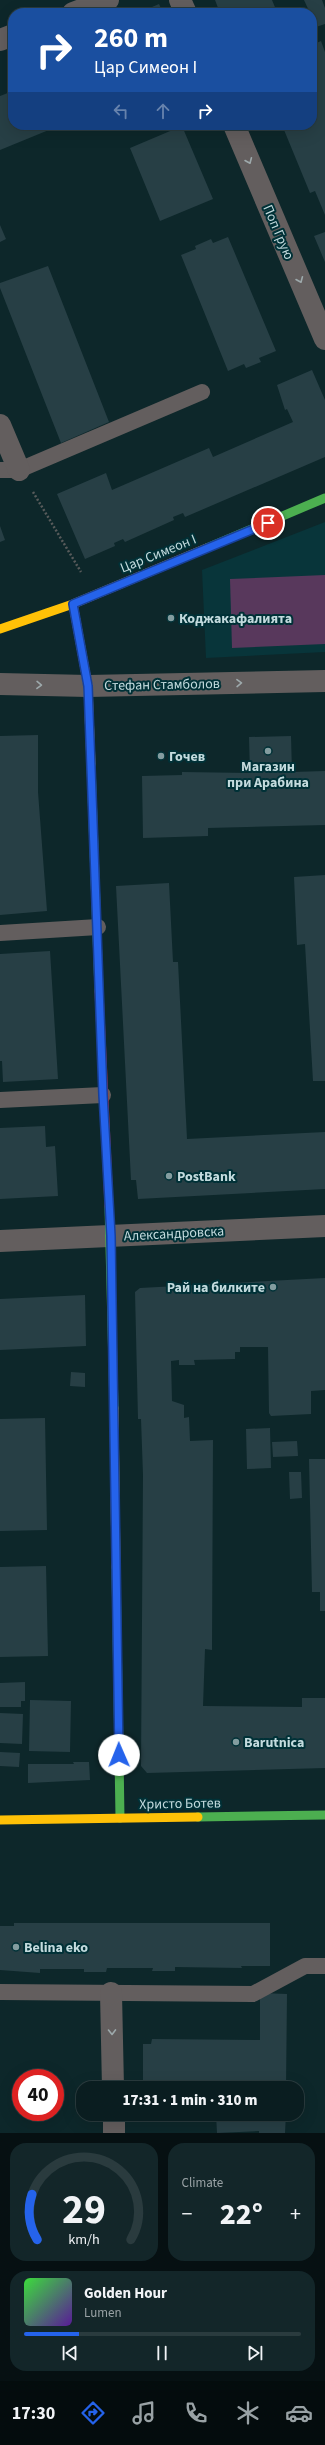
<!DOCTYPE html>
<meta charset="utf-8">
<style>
body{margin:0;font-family:"Source Sans 3",sans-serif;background:#132629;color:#f1f3f6;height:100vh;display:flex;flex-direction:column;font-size:15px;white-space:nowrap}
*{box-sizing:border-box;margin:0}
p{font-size:13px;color:#99a2a5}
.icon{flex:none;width:22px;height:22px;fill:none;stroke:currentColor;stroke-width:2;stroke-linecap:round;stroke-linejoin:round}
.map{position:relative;height:2133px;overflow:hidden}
.panel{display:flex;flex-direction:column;gap:10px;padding:10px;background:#061012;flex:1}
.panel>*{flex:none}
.guide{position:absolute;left:8px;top:8px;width:309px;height:122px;border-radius:16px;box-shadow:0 4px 16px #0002,0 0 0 1px #2a3b3e;background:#1a4fa0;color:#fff;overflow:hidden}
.speed{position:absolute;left:12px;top:2069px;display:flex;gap:8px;font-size:20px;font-weight:700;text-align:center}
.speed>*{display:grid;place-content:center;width:52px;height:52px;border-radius:50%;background:#0a1d20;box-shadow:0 4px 16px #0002,0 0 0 1px #2a3b3e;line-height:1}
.speed .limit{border:6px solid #d22;background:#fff;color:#111}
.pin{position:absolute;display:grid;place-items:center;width:34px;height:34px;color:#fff;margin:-17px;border:2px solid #fff;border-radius:50%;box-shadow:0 1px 4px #0007}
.me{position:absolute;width:44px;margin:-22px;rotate:359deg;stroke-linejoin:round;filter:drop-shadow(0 0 3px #0008)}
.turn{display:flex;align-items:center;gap:14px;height:84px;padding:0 20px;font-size:18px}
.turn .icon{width:52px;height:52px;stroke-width:2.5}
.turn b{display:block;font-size:28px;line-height:34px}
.lanes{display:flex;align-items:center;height:38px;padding:0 20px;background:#0003;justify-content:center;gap:20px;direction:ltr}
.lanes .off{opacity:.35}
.big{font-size:30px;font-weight:800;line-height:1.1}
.panel .card{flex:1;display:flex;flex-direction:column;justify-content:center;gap:6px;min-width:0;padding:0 14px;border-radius:16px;background:#132629}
.panel .dial{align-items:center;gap:0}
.dial svg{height:104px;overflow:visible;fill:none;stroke:#2a3b3e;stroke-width:7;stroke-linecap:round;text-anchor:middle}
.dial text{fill:#f1f3f6;stroke:none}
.song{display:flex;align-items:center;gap:12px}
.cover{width:48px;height:48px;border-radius:6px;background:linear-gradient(135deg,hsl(120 70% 55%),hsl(270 70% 35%))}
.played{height:4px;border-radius:2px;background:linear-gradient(90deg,#2563eb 20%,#2a3b3e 20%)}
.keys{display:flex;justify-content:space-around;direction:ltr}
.heat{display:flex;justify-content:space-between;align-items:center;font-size:22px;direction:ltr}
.panel .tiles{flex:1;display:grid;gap:10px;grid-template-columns:1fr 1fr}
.card:last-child{grid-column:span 2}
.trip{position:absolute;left:76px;top:2081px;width:228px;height:40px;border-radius:16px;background:#0a1d20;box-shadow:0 4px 16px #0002,0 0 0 1px #2a3b3e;font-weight:800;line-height:40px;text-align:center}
.dock{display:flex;height:64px;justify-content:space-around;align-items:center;background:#040c0d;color:#99a2a5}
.dock .icon{width:28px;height:28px}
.dock .on{color:#2563eb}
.dock b{font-size:18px;color:#f1f3f6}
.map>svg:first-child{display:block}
.built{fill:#08353a}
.garden{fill:#58385c}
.building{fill:#273f45}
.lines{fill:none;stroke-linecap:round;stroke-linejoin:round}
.path{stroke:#585b5b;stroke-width:2.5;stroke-dasharray:2 2;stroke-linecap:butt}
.lane{stroke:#635e5e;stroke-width:16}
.street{stroke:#635e5e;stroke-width:22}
.fast{stroke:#4caf50;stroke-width:9}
.slow{stroke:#ffc107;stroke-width:9}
.jam{stroke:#c62828;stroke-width:9}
.oneway{stroke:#9da9ab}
.route-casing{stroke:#184099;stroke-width:10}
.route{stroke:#2563eb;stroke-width:7}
.poi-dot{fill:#839c9f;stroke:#003137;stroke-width:1.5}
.labels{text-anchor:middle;stroke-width:4;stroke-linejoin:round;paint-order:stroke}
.street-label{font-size:14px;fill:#c3dbde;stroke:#003137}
.poi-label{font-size:14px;font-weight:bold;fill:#c3dbde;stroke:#003137;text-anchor:start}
</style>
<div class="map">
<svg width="325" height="2133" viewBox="0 0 325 2133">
<rect width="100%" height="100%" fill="#0d272a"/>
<path class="built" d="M325,522V652L206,658L202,570Z"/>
<path class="garden" d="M325,575V644L232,648L230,579Z"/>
<path class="building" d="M215,0H272L277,12L220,13Z
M304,0H322L325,8V24L316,27L312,13H310Z
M159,4L163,13H138Z
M321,41L325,52V215L315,191L310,193L282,125H312V45Z
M13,91V125H61L0,150V96Z
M182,126L213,199L160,221L130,148Z
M0,225L6,239L0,242Z
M325,232V262L314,236Z
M228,237L276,351L259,358L261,362L246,368L244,364L228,371L181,255L196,249L195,246L211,239L213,243Z
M48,266L109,422L61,443L0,288V283Z
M312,370L325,400V457L185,517L183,513L173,517L174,520L125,542L123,539L114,543L115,546L85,559L57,494L106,473L112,490L209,448L213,457L293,422L287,409L285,410L277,385Z
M0,526L5,540L0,542Z
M38,735V792L47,911L0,915V736Z
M291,736L292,772L325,771V825L208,828V836L143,838L142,776L182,775V772L250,773L249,737Z
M325,875V1081H313L305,944L297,945L294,877Z
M169,883L173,962H178L187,1139L325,1132V1189L138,1199L136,1180H131L116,886Z
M50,951L58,1079L3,1082L2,1061H0V954Z
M45,1126L46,1147L55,1146L58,1196L0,1199V1128Z
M325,1278V1390L311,1391V1414L271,1416L269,1413L268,1347H240V1352H235V1359L194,1360L195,1365H179V1360L171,1361L172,1401L184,1405V1418L189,1417L190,1441L213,1440L212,1650L205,1649L203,1706L302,1707V1698H325V1768L147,1773L141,1766L143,1475L141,1419H138L135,1292L140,1288Z
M85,1295L86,1346L0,1350V1299Z
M71,1372L85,1373V1387L70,1386Z
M45,1418L47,1530L0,1531V1419Z
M270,1428L271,1468L247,1469L246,1429Z
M297,1441L298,1456L273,1457L272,1442Z
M309,1459H325V1611H320V1592H312Z
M289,1472H301L302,1498L290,1499Z
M46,1566L48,1656L0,1657V1567Z
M25,1682V1701H21V1707H0V1683Z
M30,1700L71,1701L70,1752L29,1751Z
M0,1713L23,1714L22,1744L0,1743Z
M0,1752L20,1753L19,1767L0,1766Z
M73,1762H89L90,1780L28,1783V1764H74Z
M14,1923H270V1966H241L242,1968L175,1967V1971H152L153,1968H107L106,1972H84V1969H40V1973L0,1970V1926H14Z
M260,1993L287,1994L286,2088H216V2085L208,2084V2088H143V2044H151L152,2039L260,2040Z
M159,2114H168V2119H159Z
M173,2114H209V2116L173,2115Z
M286,2114L285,2133H259V2131L217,2133L216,2115Z"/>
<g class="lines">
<path class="path" d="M33,492L81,572"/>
<path class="lane" d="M0,470H19L202,392
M0,933L98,927
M0,1100L103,1095
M0,1992L253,1994L305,1966H325"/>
<path class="street" d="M180,0L186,13
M73,13L108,0
M0,40L13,35
M234,125L325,339
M0,425L19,470
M0,684L88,686L325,681
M0,1241L325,1226
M111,1993L113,2088
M114,2114V2133"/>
<path class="fast" d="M207,548L325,498
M91,764L99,991
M109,1206L114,1408
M116,1567L120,1818
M198,1817L325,1815"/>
<path class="slow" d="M73,604L88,686L91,764
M0,629L73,604L207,548
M114,1408L116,1567
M0,1820L198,1817"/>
<path class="jam" d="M99,991L109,1206"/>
</g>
<defs><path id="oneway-chevron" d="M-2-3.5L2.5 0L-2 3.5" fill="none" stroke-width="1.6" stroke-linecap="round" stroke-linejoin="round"/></defs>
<g class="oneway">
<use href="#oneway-chevron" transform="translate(249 161) rotate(67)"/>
<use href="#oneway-chevron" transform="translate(300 280) rotate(67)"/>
<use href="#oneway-chevron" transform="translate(239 683) rotate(-1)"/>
<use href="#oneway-chevron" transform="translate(39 685) rotate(1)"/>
<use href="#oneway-chevron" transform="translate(112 2032) rotate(89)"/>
</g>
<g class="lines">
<g class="route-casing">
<path id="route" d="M119,1755L111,1236L103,1095L88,686L73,604L268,523"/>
</g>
<use href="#route" class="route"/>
</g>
<g class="poi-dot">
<circle cx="171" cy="618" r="4"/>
<circle cx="268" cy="751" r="4"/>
<circle cx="161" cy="756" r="4"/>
<circle cx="169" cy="1176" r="4"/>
<circle cx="273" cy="1287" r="4"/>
<circle cx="236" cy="1742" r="4"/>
<circle cx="16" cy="1947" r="4"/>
</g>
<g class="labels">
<g class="street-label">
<text transform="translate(279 232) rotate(67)" y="5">Поп Грую</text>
<text transform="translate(158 553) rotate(-22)" y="5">Цар Симеон I</text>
<text transform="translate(162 684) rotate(-1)" y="5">Стефан Стамболов</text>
<text transform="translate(174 1233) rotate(-3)" y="5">Александровска</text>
<text transform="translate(180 1803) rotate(-1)" y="5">Христо Ботев</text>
</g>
<g class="poi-label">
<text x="179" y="623">Коджакафалията</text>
<text x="169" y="761">Гочев</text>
<text x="268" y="771" text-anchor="middle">Магазин<tspan x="268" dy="16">при Арабина</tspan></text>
<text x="177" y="1181">PostBank</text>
<text x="265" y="1292" text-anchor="end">Рай на билките</text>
<text x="244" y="1747">Barutnica</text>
<text x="24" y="1952">Belina eko</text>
</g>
</g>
</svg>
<div class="speed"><div class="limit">40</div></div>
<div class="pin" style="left:268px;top:523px;background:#d93025"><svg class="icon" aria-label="arrive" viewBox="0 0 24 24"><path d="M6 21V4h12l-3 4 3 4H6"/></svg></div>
<svg class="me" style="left:119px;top:1755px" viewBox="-20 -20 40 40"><circle r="19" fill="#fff"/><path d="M0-13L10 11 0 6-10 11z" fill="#2563eb"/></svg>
<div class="trip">17:31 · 1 min · 310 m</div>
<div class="guide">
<div class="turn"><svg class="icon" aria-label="right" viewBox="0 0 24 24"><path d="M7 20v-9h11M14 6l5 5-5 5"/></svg><div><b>260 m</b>Цар Симеон I</div></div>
<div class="lanes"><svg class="icon off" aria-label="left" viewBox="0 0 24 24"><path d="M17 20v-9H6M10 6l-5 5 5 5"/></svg><svg class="icon off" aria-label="ahead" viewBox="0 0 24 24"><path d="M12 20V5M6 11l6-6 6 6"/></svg><svg class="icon" aria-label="right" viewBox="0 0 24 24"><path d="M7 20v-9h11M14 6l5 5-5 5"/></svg></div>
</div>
</div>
<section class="panel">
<div class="tiles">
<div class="card dial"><svg viewBox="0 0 100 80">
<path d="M14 69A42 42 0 1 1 86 69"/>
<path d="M14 69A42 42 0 0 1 10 34" stroke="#2563eb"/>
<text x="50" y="56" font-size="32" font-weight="700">29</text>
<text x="50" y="72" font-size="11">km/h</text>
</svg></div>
<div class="card"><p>Climate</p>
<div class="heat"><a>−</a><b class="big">22°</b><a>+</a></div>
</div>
<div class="card">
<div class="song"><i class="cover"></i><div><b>Golden Hour</b><p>Lumen</p></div></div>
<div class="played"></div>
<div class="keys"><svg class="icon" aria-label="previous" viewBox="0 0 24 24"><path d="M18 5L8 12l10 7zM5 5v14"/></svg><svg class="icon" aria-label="pause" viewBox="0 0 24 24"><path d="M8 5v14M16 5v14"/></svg><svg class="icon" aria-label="next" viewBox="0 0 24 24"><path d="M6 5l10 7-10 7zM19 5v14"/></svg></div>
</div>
</div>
</section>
<nav class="dock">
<b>17:30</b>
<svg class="icon on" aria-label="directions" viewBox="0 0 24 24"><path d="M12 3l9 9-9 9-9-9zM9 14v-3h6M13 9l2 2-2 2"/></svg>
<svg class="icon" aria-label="music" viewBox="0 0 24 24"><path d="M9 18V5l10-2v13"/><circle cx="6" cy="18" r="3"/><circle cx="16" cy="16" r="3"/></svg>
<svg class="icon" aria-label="phone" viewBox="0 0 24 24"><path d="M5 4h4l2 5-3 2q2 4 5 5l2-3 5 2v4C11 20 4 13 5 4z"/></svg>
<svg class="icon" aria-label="climate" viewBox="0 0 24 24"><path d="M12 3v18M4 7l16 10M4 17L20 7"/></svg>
<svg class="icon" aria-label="car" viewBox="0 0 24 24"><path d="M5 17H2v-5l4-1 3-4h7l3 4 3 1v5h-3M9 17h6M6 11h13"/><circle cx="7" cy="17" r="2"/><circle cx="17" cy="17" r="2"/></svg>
</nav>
